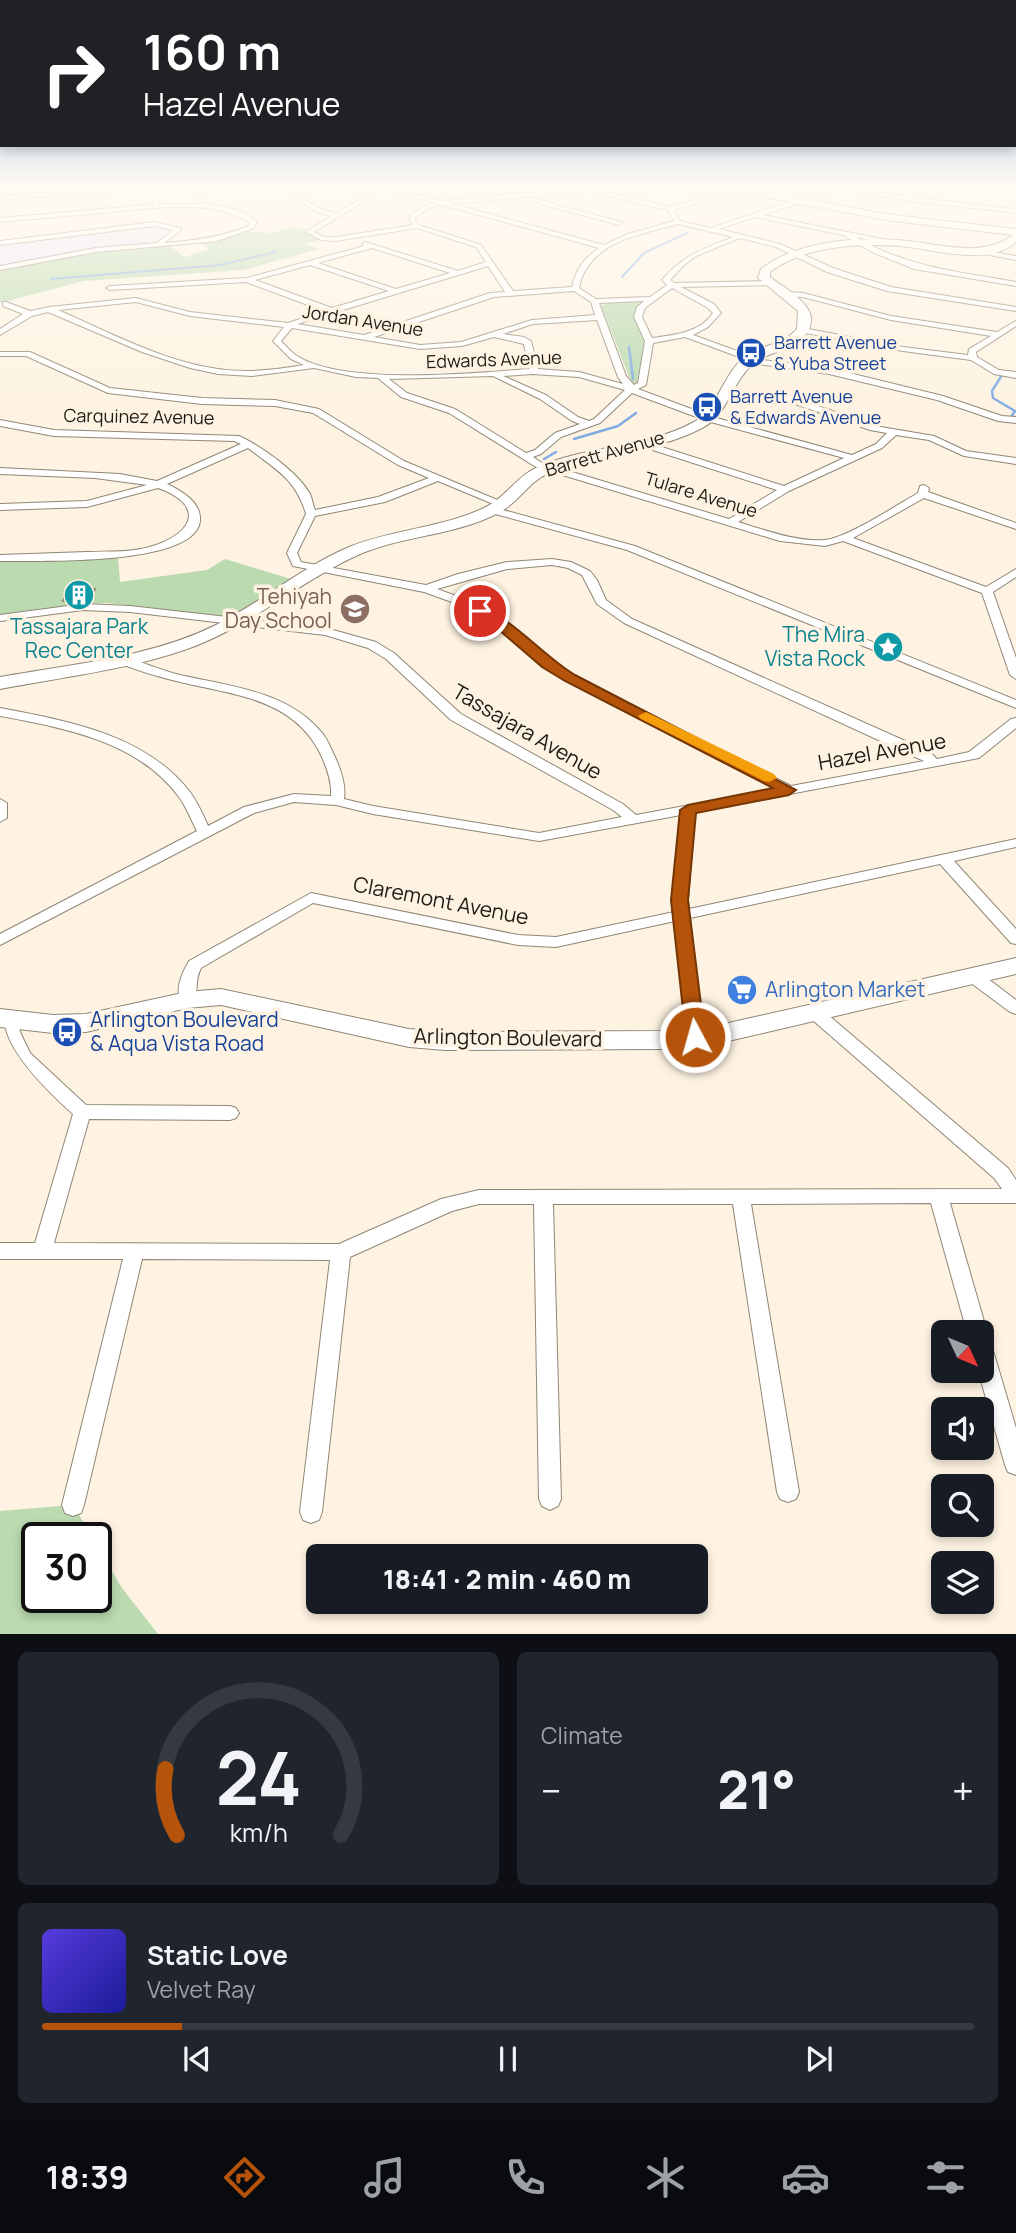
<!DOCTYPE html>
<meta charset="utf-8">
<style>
body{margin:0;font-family:Manrope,sans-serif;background:#20242c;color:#f1f3f6;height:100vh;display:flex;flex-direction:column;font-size:26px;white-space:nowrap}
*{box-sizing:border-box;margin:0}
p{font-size:23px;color:#9ea1a6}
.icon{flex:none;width:38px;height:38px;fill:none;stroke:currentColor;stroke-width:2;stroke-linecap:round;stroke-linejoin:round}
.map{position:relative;height:1634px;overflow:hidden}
.drawer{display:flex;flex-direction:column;gap:18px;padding:18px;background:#0d0f14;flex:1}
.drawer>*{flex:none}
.banner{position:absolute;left:0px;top:0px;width:1017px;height:147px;box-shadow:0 4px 10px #0003;background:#202124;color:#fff;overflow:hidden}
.needle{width:46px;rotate:134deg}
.tools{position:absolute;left:931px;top:1320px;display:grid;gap:14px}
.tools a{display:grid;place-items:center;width:63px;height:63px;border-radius:10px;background:#171b24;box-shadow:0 4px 10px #0003;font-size:35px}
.speed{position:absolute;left:21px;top:1522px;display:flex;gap:14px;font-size:35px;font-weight:700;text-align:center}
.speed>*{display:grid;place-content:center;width:91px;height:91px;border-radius:50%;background:#171b24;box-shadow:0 4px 10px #0003;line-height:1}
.speed .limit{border:4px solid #111;border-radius:10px;background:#fff;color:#111}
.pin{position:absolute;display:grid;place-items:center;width:60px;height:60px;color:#fff;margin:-30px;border:4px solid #fff;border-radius:50%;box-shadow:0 2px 7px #0007}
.me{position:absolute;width:77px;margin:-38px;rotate:354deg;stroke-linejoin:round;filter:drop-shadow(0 0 5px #0008)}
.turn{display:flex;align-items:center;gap:24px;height:147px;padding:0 28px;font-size:32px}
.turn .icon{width:91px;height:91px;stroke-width:2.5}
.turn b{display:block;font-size:49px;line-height:60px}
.big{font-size:52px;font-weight:800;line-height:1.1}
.drawer .widget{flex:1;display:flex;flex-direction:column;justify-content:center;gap:10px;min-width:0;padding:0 24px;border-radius:10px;background:#20242c}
.drawer .dial{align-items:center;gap:0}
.dial svg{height:182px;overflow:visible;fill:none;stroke:#363941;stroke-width:7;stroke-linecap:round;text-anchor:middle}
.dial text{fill:#f1f3f6;stroke:none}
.song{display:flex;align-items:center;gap:21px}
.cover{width:84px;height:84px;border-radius:10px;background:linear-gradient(135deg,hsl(250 70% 55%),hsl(240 70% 35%))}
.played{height:7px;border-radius:4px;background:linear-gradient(90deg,#b45309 15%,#363941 15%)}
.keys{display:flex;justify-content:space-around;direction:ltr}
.heat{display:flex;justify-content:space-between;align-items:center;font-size:38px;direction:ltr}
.drawer .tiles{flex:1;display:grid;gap:18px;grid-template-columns:1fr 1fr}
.widget:last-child{grid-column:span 2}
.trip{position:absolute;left:306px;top:1544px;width:402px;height:70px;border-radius:10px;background:#171b24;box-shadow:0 4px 10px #0003;font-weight:800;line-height:70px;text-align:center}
.dock{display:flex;height:112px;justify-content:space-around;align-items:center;background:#090b0e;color:#9ea1a6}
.dock .icon{width:49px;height:49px}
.dock .active{color:#b45309}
.dock b{font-size:32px;color:#f1f3f6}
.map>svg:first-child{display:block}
.education{fill:#ece7fd}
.green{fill:#bbdab0}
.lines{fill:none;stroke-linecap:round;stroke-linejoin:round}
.stream-far1{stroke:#80abe3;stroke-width:2}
.stream{stroke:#80abe3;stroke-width:2.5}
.building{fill:#d8c9bb;stroke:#948679;stroke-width:2}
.street-casing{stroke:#8f8676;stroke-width:2}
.secondary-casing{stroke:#8f8676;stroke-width:2}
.primary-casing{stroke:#dbdbd9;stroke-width:1}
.street{fill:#fff;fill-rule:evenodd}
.secondary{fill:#fff;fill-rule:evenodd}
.primary{fill:#fad4ce;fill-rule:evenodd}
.route{fill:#b45309;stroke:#753606;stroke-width:2}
.slow{fill:#f59e0b}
.labels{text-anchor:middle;stroke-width:7;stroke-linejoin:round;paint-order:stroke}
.far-street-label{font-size:18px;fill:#1e1b14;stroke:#fef3e2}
.far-transit-label{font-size:18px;fill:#164399;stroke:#fef3e2;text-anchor:start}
.education-label{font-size:21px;fill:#785e54;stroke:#fef3e2;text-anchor:end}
.culture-label{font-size:21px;fill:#0d838f;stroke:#fef3e2}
.street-label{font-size:21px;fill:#1e1b14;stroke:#fef3e2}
.shop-label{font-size:21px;fill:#366cbe;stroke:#fef3e2;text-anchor:start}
.transit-label{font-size:21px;fill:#164399;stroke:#fef3e2;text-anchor:start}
</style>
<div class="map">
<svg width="1016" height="1635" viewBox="0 0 1016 1635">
<rect width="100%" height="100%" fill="#fef3e2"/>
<path class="education" d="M152,226L174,230L146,245L0,266V245Z"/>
<path class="green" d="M290,227L311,230L323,239L304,244L319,249L243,270L84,281L0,303V268L97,250L167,244L185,257L209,249L197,240L245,231L272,233Z
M635,301L641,303L637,309L645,342L637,382L632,384L601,306L609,302Z
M118,557L120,582L207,570L225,559L291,579L231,617L106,603L74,605L0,620V560Z
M73,1505L93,1538H37V1598H96V1544L122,1588L158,1634L0,1635V1511Z"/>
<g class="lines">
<path class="stream-far1" d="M622,277L644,253L687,233
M51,279L220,265L275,252"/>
<path class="stream" d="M629,347L633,379
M1002,375L992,391L993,398L1015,411L1011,417
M574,439L618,426L636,413
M544,459L556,452"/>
</g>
<path class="building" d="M68,589H95L90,600L63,601Z"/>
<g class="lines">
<g class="street-casing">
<path id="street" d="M237,185H256L203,192L131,190L0,200V196L131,186L203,188Z
M307,185H314L299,196L323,210L336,213L383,185H390L389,187L443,201L504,195L469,185H478L511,194L594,186L596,189L670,207L735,189V191L674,210L680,221L711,228L840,185L909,197L1016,209V213L909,201L841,189L763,215L897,242L895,245L856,237C905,267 960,272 1016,282V286L914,269L872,252L843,235L755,217L719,229L780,244L833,268L891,287L1016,307V311L887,291L827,272L776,247L740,238L696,256L684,265L670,280L674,283L770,281L774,283L770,285L681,287L714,304L721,313L708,327L693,335L762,360L829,368L943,396L1002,416L1016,417V423L998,421L937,400L829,374L758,364L685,337L653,343L646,385L638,389L713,417L852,455L876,444L887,433L870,430L789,402L725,395L721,392L725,389L790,396L875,426L934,436L966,451L1016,458V464L964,456L929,440L896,435L882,448L789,491L738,522C765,530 796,542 825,540C847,538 897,505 918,493L920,486L924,485L929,488L928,492L1016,523V529L924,498L853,538L986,587L1016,569V577L993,592L1016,658V679L1010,675L982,593L843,541L825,546L780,541L536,467L449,413L401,397L378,378L356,377L314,368L252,376L218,374L190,368L142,352L48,312L32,316L0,335V329L23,314L3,306V302H6L30,311L49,307L136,298L190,312L288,323L324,311L246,282L110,290L106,288L110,286L247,278L364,246L362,244L365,242L458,271L486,262L476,247L417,228L336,241L321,240L306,232L331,216L319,213L292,196ZM384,189L435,203L425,206L408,216L413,225L336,237H324L314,232ZM587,191L668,210L674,221L628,234L604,245L453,204ZM442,205L599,248C584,258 576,269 572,287L513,291L481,245L419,225L414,218L429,208ZM678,224L733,237C703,249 683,255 662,280L667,285L650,297L596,299L579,288C588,242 639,235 678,224ZM372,248L450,273L396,289L318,263ZM310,265L389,291L332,308L255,280ZM488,266L505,292L490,293L364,335L297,324ZM672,288L708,308L713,313C700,333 673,335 652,338L642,317L645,308ZM574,291L591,302L595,315L532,320L461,342L420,345L374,337L494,297ZM644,301L637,307L634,317L645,341L638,383L634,385L626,376L599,303ZM136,302L190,316L284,327L273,341L291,359L304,365C285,368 265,371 246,371C180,371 118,336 58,310ZM597,320L618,377L623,384L579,372L538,369L531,341L524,337L503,334L533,324ZM292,328L420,349L462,346L494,337L524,344L529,369C473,373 345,386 297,356C291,352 286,346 281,341ZM532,374L579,377L625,390L594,419L589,421L578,417L546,395L503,376ZM493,376L540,399L572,421L580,424L555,433L535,450L526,453L455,409L407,393L389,379ZM632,393L707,421L844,458L784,486L643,441H637V445L777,490L729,519L542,463L533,457L541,454L561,437L600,423Z
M528,197L621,222L622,223L619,225L526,200Z
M157,200L160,202L158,205C189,203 232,200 257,222L254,228L217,241L96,252L0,270V266L96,248L157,243L173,230L154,226L0,245V241L154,222L181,228V230L164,243C193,241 222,237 249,226L250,223C213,197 146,209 102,213C68,216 34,219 0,222V218L148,205Z
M976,249L1016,256V260L974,252Z
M786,292L803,293L891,316L997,332L1016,321V326L976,352L977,357L999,370L1016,372V378L994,374L971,360L903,351L800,332V328H803L903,347L968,355L969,349L991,336L891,320L803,297L783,296V292Z
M0,352H30L110,388L202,398L275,400L319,409L404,461L507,504L498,506L438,481L385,502L315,516L297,553L301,562L426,585L458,574L507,562L552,559L571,562L590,571L597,580L606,600L632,619L930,752L937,759L969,752L1011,719L1016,718V728L979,758L695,812L688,900L689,909L1016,839V847L954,861L1016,929V944L1011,943L940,864L690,918L703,1037L701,1041H689L687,1037L675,921L556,947L518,945L313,903L201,968C194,981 199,993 193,1004H181C175,989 181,975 189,961L311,893L518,935L556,937L674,912L672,900L681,815L539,841L373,814L336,805L294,802L254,813L0,945V934L197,831C191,820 187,808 179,797C138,741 64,728 0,716V708C68,721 145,734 190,792C197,802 203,814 208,826L244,807L294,794L331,796C332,782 327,768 321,755C294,699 235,695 180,682C159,677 139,671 119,663L117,660L119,657L123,656C142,662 160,670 180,675C229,686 288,691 322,733C328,740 331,749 335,757C341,770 346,785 344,799L373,806L539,833L622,817L613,810L451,720L386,659L368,648L325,635L130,612L83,610L0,621V615L83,604L130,606L326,628L376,642L394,653L461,714L623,804L636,815L776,789L566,681L543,667L492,622L460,605L424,592L293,566L287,553L306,514C296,479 275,469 248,448L167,484C180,490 199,501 200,517C204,568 32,560 0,561V555C29,554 58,553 87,552C110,551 134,553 156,545C198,530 201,503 158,488L87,507L0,510V504L87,501L147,485L95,478L0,474V468L120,474L157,481L241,444L234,441L54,436L0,426V420L54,430L239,436C261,446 298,472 310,494C312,498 313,505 315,510L378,497L429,478L398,465L313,413L275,406L202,404L108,393L26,356H0ZM552,565L568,568L582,575L597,604L624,623L924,761L791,786L574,675C547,659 527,637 501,619C483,605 459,597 437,589L507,569Z
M492,507L635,546L1016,700V708L627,550L488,512V508Z
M0,799L7,803V818L0,822Z
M973,971L979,972L1016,1000V1014L1010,1012L967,980L965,976L967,972Z
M814,1006L820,1008L1008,1168L1016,1180V1203H950L987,1332L983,1339L989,1341L992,1347L1016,1428V1475L1008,1472L1005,1465L978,1370H982V1332H967L931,1203L751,1204L799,1492L796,1499L788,1502L780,1499L777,1492L733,1204H553L561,1499L558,1506L550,1510L542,1506L539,1499L534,1204H479L452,1211L350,1257L322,1512L319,1520L311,1523L303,1520L300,1512L330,1260L142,1259L84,1505L81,1513L73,1516L65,1513L62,1505L123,1259H0V1243H35L73,1114C52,1095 0,1047 5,1015H17L20,1032L30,1053L86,1105L230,1106L236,1108L239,1113L236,1118L230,1120L89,1119L54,1243L339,1244L441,1199L479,1190L1002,1189L994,1178L808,1016L806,1012L808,1008Z"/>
</g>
<g class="secondary-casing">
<path id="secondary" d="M670,185L765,191L885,214L1016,229V242C988,267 933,249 900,246C859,243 804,246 770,272V277C783,287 813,303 811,321C809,348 770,350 754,363C732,381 728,415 702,428C654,453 599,453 549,473C529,481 519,502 500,512C456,536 403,535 358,555C298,582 250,627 187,649C127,670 62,677 0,689V677C72,664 149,658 216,625C262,602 302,567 349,547C393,529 443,528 486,507C506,497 516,477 536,468C586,445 645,449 694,422C719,407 723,373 746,356C762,345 784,344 797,329L798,311L758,278L761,269C797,241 853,237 897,240C934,242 981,260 1013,235L885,220L765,197L674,188Z
M1016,958V974L724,1042L662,1049L445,1050L409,1047L221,1005L187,1008L86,1032L53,1033L0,1027V1009L53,1015L86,1014L187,992L221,989L409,1029L445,1032L662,1031L724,1024Z"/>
</g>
<g class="primary-casing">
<path id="primary" d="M946,185L1016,188V194L951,188Z"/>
</g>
<use href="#street" class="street"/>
<use href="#secondary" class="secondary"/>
<use href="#primary" class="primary"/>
</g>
<linearGradient id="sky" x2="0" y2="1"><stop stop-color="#7eb0e6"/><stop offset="0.45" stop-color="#fffaf2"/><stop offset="1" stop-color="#fffaf2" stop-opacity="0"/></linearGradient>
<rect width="1016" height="414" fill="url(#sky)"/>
<path class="route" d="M480,608C512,617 544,657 575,675L796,790L789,795L696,813L688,900L705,1037L702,1042L695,1044L686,1037L671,900L680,810L688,805L773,788L565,681L542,667L491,623L475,614V609Z"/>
<path class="slow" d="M646,712L774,774L777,778L769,782L764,781L641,719L638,716Z"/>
<defs>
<g id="bus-disc" transform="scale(1.575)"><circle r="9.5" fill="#1a4fb4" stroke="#fef3e2"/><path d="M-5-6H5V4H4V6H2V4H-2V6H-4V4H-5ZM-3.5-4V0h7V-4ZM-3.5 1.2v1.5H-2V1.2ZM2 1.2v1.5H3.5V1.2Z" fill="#fff"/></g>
<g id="building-disc" transform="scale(1.575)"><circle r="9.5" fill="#0f9aa8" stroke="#fef3e2"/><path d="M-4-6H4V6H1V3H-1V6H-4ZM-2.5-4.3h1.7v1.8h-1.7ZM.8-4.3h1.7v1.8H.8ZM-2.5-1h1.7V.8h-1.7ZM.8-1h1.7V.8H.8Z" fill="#fff"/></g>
<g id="school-disc" transform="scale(1.575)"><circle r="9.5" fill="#8d6e63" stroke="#fef3e2"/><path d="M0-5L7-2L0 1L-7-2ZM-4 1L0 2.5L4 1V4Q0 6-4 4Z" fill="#fff"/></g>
<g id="sight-disc" transform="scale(1.575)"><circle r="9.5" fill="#0f9aa8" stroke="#fef3e2"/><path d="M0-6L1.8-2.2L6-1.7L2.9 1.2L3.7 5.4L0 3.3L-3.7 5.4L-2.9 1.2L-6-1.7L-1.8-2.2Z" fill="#fff"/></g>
<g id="supermarket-disc" transform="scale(1.575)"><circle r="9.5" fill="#3f7fe0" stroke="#fef3e2"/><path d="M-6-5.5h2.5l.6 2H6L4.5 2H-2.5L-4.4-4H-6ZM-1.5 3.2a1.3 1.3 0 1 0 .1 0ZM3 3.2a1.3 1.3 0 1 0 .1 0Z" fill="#fff"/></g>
</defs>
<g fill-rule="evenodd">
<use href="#bus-disc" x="751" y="353"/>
<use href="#bus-disc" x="707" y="407"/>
<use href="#building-disc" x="79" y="595"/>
<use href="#school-disc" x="355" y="609"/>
<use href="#sight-disc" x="888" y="647"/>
<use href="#supermarket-disc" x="742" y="990"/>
<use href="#bus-disc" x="67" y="1032"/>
</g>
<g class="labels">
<g class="far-street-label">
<text transform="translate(363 321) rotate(9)" y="6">Jordan Avenue</text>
<text transform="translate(494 360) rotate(-2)" y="6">Edwards Avenue</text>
<text transform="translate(139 417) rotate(1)" y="6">Carquinez Avenue</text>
<text transform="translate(605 454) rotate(-16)" y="6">Barrett Avenue</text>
<text transform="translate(701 495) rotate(17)" y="6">Tulare Avenue</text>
</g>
<g class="far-transit-label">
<text x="774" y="349">Barrett Avenue<tspan x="774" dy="21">&amp; Yuba Street</tspan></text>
<text x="730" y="403">Barrett Avenue<tspan x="730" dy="21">&amp; Edwards Avenue</tspan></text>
</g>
<g class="education-label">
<text x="332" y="604">Tehiyah<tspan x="332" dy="24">Day School</tspan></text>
</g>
<g class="culture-label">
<text x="79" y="634">Tassajara Park<tspan x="79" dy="24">Rec Center</tspan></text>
<text x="865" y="642" text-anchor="end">The Mira<tspan x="865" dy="24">Vista Rock</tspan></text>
</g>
<g class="street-label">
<text transform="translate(527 732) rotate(30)" y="7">Tassajara Avenue</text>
<text transform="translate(882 752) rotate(-10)" y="7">Hazel Avenue</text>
<text transform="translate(441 901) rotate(11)" y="7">Claremont Avenue</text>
<text transform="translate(508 1038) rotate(1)" y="7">Arlington Boulevard</text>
</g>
<g class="shop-label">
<text x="765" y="997">Arlington Market</text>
</g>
<g class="transit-label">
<text x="90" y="1027">Arlington Boulevard<tspan x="90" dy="24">&amp; Aqua Vista Road</tspan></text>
</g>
</g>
</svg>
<div class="tools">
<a><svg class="needle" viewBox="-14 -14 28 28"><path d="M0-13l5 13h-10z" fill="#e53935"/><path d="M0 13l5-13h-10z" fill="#9ea1a6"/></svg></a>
<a><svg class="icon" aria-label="sound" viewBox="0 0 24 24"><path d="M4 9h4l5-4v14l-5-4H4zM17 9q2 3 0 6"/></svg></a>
<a><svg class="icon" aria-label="search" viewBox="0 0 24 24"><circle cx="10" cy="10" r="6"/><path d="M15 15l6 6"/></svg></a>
<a><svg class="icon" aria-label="layers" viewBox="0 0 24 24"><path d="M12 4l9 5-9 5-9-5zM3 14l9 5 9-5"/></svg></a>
</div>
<div class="speed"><div class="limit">30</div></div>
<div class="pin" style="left:480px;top:611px;background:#d93025"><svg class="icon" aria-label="arrive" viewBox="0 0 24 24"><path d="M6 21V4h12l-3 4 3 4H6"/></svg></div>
<svg class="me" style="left:695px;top:1037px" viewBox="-20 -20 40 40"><circle r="17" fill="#b45309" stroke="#fff" stroke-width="3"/><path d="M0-11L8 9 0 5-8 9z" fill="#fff"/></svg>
<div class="trip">18:41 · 2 min · 460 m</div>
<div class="banner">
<div class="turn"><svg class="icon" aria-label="right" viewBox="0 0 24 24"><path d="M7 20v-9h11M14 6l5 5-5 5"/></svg><div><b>160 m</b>Hazel Avenue</div></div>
</div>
</div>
<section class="drawer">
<div class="tiles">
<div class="widget dial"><svg viewBox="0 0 100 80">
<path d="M14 69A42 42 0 1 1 86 69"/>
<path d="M14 69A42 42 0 0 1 9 40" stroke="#b45309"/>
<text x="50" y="56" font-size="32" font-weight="700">24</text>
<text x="50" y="72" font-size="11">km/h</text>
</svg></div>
<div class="widget"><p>Climate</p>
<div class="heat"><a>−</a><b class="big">21°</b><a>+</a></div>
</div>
<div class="widget">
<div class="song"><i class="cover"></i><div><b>Static Love</b><p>Velvet Ray</p></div></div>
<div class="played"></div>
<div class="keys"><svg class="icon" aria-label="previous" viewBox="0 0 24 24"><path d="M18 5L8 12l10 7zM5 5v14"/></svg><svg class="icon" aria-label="pause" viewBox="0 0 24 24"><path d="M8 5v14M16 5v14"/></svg><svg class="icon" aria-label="next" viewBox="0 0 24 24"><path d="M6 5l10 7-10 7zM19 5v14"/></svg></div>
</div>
</div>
</section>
<nav class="dock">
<b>18:39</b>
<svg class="icon active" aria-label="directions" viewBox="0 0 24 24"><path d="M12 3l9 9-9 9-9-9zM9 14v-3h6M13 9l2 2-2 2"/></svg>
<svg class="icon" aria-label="music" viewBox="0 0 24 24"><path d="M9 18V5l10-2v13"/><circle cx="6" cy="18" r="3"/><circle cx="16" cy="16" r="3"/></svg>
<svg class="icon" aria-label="phone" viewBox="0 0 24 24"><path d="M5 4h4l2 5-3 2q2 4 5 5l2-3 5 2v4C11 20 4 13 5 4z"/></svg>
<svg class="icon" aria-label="climate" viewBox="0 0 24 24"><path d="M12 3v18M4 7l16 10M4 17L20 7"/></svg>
<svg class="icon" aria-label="car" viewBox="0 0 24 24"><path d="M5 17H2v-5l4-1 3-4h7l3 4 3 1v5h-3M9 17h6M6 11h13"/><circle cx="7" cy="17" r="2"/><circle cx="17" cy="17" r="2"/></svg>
<svg class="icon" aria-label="filters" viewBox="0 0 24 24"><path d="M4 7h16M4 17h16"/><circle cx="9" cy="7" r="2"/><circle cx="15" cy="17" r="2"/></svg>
</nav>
